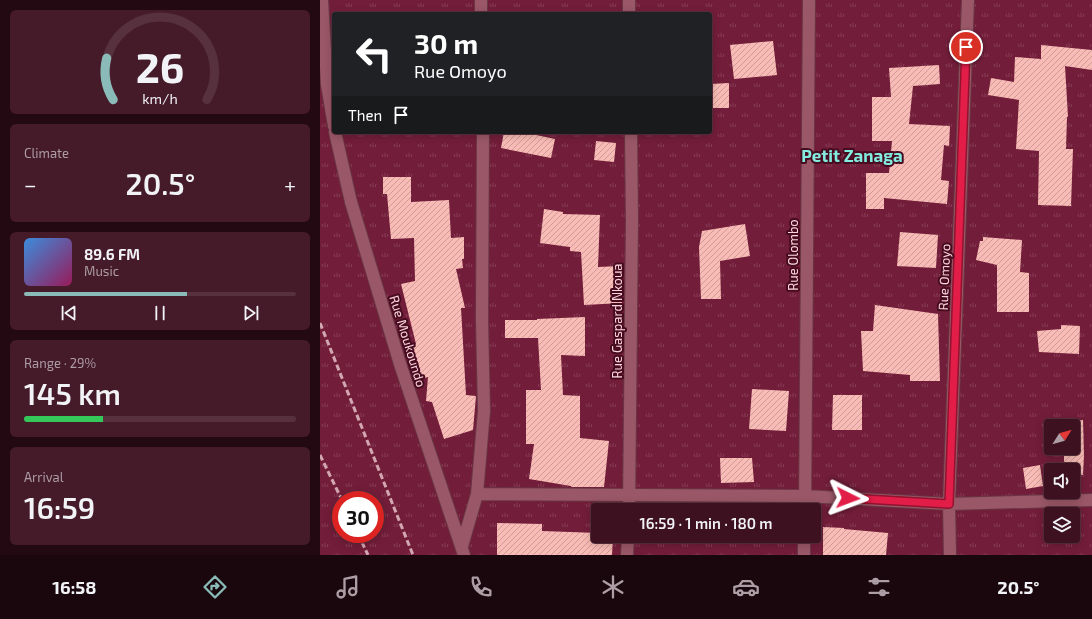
<!DOCTYPE html>
<meta charset="utf-8">
<style>
body{margin:0;font-family:"Exo 2",sans-serif;background:#451a29;color:#f1f3f6;height:100vh;display:flex;flex-direction:column;font-size:15px;white-space:nowrap}
*{box-sizing:border-box;margin:0}
p{font-size:13px;color:#ad9da5}
.icon{flex:none;width:22px;height:22px;fill:none;stroke:currentColor;stroke-width:2;stroke-linecap:round;stroke-linejoin:round}
.map{position:relative;flex:1;overflow:hidden}
.side{display:flex;flex-direction:column;gap:10px;padding:10px;background:#220912;width:320px}
.side>*{flex:none}
.hud{position:absolute;left:12px;top:12px;width:380px;height:122px;border-radius:4px;box-shadow:0 2px 10px #0003,0 0 0 1px #57313e;background:#202124;color:#fff;overflow:hidden}
.needle{width:26px;rotate:53deg}
.tools{position:absolute;left:724px;top:419px;display:grid;gap:8px}
.tools a{display:grid;place-items:center;width:36px;height:36px;border-radius:4px;background:#3e1120;box-shadow:0 2px 10px #0003,0 0 0 1px #57313e;font-size:20px}
.speed{position:absolute;left:12px;top:491px;display:flex;gap:8px;font-size:20px;font-weight:700;text-align:center}
.speed>*{display:grid;place-content:center;width:52px;height:52px;border-radius:50%;background:#3e1120;box-shadow:0 2px 10px #0003,0 0 0 1px #57313e;line-height:1}
.speed .limit{border:6px solid #d22;background:#fff;color:#111}
.pin{position:absolute;display:grid;place-items:center;width:34px;height:34px;color:#fff;margin:-17px;border:2px solid #fff;border-radius:50%;box-shadow:0 1px 4px #0007}
.me{position:absolute;width:44px;margin:-22px;rotate:93deg;stroke-linejoin:round;filter:drop-shadow(0 0 3px #0008)}
.turn{display:flex;align-items:center;gap:14px;height:84px;padding:0 16px;font-size:18px}
.turn .icon{width:52px;height:52px;stroke-width:2.5}
.turn b{display:block;font-size:28px;line-height:34px}
.then{display:flex;align-items:center;height:38px;padding:0 16px;background:#0003;gap:8px;font-size:15px}
.big{font-size:30px;font-weight:600;line-height:1.1}
.side .tile{flex:1;display:flex;flex-direction:column;justify-content:center;gap:6px;min-width:0;padding:0 14px;border-radius:6px;background:#451a29}
.side .dial{align-items:center;gap:0}
.dial svg{height:104px;overflow:visible;fill:none;stroke:#57313e;stroke-width:7;stroke-linecap:round;text-anchor:middle}
.dial text{fill:#f1f3f6;stroke:none}
.song{display:flex;align-items:center;gap:12px}
.cover{width:48px;height:48px;border-radius:6px;background:linear-gradient(135deg,hsl(210 70% 55%),hsl(330 70% 35%))}
.played{height:4px;border-radius:2px;background:linear-gradient(90deg,#8bbbb9 60%,#57313e 60%)}
.keys{display:flex;justify-content:space-around;direction:ltr}
.heat{display:flex;justify-content:space-between;align-items:center;font-size:22px;direction:ltr}
.charge{height:6px;border-radius:3px;background:linear-gradient(90deg,#34c759 29%,#57313e 0)}
.trip{position:absolute;left:271px;top:503px;width:230px;height:40px;border-radius:4px;background:#3e1120;box-shadow:0 2px 10px #0003,0 0 0 1px #57313e;font-weight:600;line-height:40px;text-align:center}
.menu{display:flex;height:64px;justify-content:space-around;align-items:center;background:#19070d;color:#ad9da5}
.menu .icon{width:28px;height:28px}
.menu .current{color:#8bbbb9}
.menu b{font-size:18px;color:#f1f3f6}
main{display:flex;flex:1;min-height:0}
.map>svg:first-child{display:block}
.grass{fill:url(#grass-tufts);fill-rule:evenodd}
.building{fill:url(#building-hatch)}
.lines{fill:none;stroke-linecap:round;stroke-linejoin:round}
.street-casing{stroke:#693746;stroke-width:14}
.street{stroke:#9a5767;stroke-width:12}
.rail{stroke:#d3a7b1;stroke-width:3;stroke-dasharray:6 3;stroke-linecap:butt}
.route-casing{stroke:#92132f;stroke-width:10}
.route{stroke:#e11d48;stroke-width:7}
.labels{text-anchor:middle;stroke-width:4;stroke-linejoin:round;paint-order:stroke}
.street-label{font-size:13px;fill:#fbd4db;stroke:#470b20}
.district-label{font-size:17px;font-weight:bold;fill:#83ecdf;stroke:#470b20}
</style>
<main>
<section class="side">
<div class="tile dial"><svg viewBox="0 0 100 80">
<path d="M14 69A42 42 0 1 1 86 69"/>
<path d="M14 69A42 42 0 0 1 9 37" stroke="#8bbbb9"/>
<text x="50" y="56" font-size="32" font-weight="700">26</text>
<text x="50" y="72" font-size="11">km/h</text>
</svg></div>
<div class="tile"><p>Climate</p>
<div class="heat"><a>−</a><b class="big">20.5°</b><a>+</a></div>
</div>
<div class="tile">
<div class="song"><i class="cover"></i><div><b>89.6 FM</b><p>Music</p></div></div>
<div class="played"></div>
<div class="keys"><svg class="icon" aria-label="previous" viewBox="0 0 24 24"><path d="M18 5L8 12l10 7zM5 5v14"/></svg><svg class="icon" aria-label="pause" viewBox="0 0 24 24"><path d="M8 5v14M16 5v14"/></svg><svg class="icon" aria-label="next" viewBox="0 0 24 24"><path d="M6 5l10 7-10 7zM19 5v14"/></svg></div>
</div>
<div class="tile"><p>Range · 29%</p><b class="big">145 km</b><div class="charge"></div></div>
<div class="tile"><p>Arrival</p><b class="big">16:59</b></div>
</section>
<div class="map">
<svg width="772" height="555" viewBox="0 0 772 555">
<defs>
<pattern id="grass-tufts" width="24" height="20" patternUnits="userSpaceOnUse"><rect width="24" height="20" fill="#721d39"/><path d="M3 7l-1-3M5 7V3M7 7l1-3M15 17l-1-3M17 17v-4M19 17l1-3" fill="none" stroke="#873d55"/></pattern>
<pattern id="building-hatch" width="6" height="6" patternUnits="userSpaceOnUse"><rect width="6" height="6" fill="#f9bbb5"/><path d="M-1 1l2-2M0 6l6-6M5 7l2-2" fill="none" stroke="#ce9c98"/></pattern>
</defs>
<rect width="100%" height="100%" fill="#53172a"/>
<path class="grass" d="M0,0H772V555H0ZM14,14H390V132H14ZM731,426H753V448H731ZM731,470H753V492H731ZM21,500H55V534H21ZM278,510H494V536H278ZM731,514H753V536H731Z"/>
<path class="building" d="M453,41L457,75L414,79L410,45Z
M721,45L772,50V70L745,66L748,117H747L746,149H753L751,206L718,205L719,151L696,149L699,100L668,95L671,78L694,82L695,57L721,59Z
M619,65L620,84L593,86L589,124L630,126L629,146L624,145L621,180L629,181L627,204L564,198V209H546V173H569L572,141H552V97H571L569,68Z
M409,83V108H390V84Z
M184,132H202L235,139L231,158L181,148Z
M276,141L296,143L294,162L274,160Z
M63,177H91V202L129,200L131,238L144,237V259H142L143,268L136,269L145,308H141L146,395L156,396L153,430L124,439L112,402L106,401L108,377L99,380L86,348L96,344L81,284L95,281L94,238L71,239L67,194H63Z
M224,209L243,212V214L280,215L278,267L300,266L302,303L264,305L261,252L250,251V247L220,243Z
M425,224L430,256L400,261L401,299H381L379,247L382,231Z
M580,232L618,235L616,268L577,266Z
M663,237L702,240L700,272L709,273V312H677V265L656,260L660,241H663Z
M555,305L618,314L620,381H590V375L543,371L541,331H553Z
M265,317V356L241,355L243,395L260,396V438L289,441L284,487H251V486L209,479L214,444H206V390H221L218,338H185V320H217V319Z
M741,325L760,326L759,354L719,352L717,331L741,329Z
M432,389L469,391L466,431L429,429Z
M513,395H542V430H512Z
M763,420L764,455L763,475L753,474V470H744V448H753V426H745L746,421Z
M400,458H432L434,482L401,483Z
M720,465L723,486L706,489L703,468Z
M177,523L222,524V531L278,533V536H293L292,555H177Z
M503,527L524,528V529L568,533L566,555H503Z"/>
<g class="lines">
<g class="street-casing">
<path id="street" d="M2,0L7,84L14,126
M161,0V14
M309,0V14
M15,132L31,202L80,364L144,555
M157,494L485,496L629,504L772,500
M309,510L312,220L311,132
M485,510L489,0
M142,546L157,494L164,411L162,320L163,132
M307,555L308,536
M484,555V536
M630,555L629,504L648,0"/>
</g>
<use href="#street" class="street"/>
<path class="rail" d="M0,323L93,555
M0,455L22,500
M38,534L48,555"/>
</g>
<g class="lines">
<g class="route-casing">
<path id="route" d="M528,498L629,504L646,47"/>
</g>
<use href="#route" class="route"/>
</g>
<g class="labels">
<g class="street-label">
<text transform="translate(473 255) rotate(-90)" y="5">Rue Olombo</text>
<text transform="translate(624 277) rotate(-88)" y="5">Rue Omoyo</text>
<text transform="translate(297 321) rotate(-90)" y="5">Rue Gaspard Nkoua</text>
<text transform="translate(88 341) rotate(73)" y="5">Rue Moukoundo</text>
</g>
<g class="district-label">
<text x="532" y="162">Petit Zanaga</text>
</g>
</g>
</svg>
<div class="tools">
<a><svg class="needle" viewBox="-14 -14 28 28"><path d="M0-13l5 13h-10z" fill="#e53935"/><path d="M0 13l5-13h-10z" fill="#ad9da5"/></svg></a>
<a><svg class="icon" aria-label="sound" viewBox="0 0 24 24"><path d="M4 9h4l5-4v14l-5-4H4zM17 9q2 3 0 6"/></svg></a>
<a><svg class="icon" aria-label="layers" viewBox="0 0 24 24"><path d="M12 4l9 5-9 5-9-5zM3 14l9 5 9-5"/></svg></a>
</div>
<div class="speed"><div class="limit">30</div></div>
<div class="pin" style="left:646px;top:47px;background:#d93025"><svg class="icon" aria-label="arrive" viewBox="0 0 24 24"><path d="M6 21V4h12l-3 4 3 4H6"/></svg></div>
<svg class="me" style="left:528px;top:498px" viewBox="-20 -20 40 40"><path d="M0-17L14 15 0 8-14 15z" fill="#e11d48" stroke="#fff" stroke-width="4"/></svg>
<div class="trip">16:59 · 1 min · 180 m</div>
<div class="hud">
<div class="turn"><svg class="icon" aria-label="left" viewBox="0 0 24 24"><path d="M17 20v-9H6M10 6l-5 5 5 5"/></svg><div><b>30 m</b>Rue Omoyo</div></div>
<div class="then">Then<svg class="icon" aria-label="arrive" viewBox="0 0 24 24"><path d="M6 21V4h12l-3 4 3 4H6"/></svg></div>
</div>
</div>
</main>
<nav class="menu">
<b>16:58</b>
<svg class="icon current" aria-label="directions" viewBox="0 0 24 24"><path d="M12 3l9 9-9 9-9-9zM9 14v-3h6M13 9l2 2-2 2"/></svg>
<svg class="icon" aria-label="music" viewBox="0 0 24 24"><path d="M9 18V5l10-2v13"/><circle cx="6" cy="18" r="3"/><circle cx="16" cy="16" r="3"/></svg>
<svg class="icon" aria-label="phone" viewBox="0 0 24 24"><path d="M5 4h4l2 5-3 2q2 4 5 5l2-3 5 2v4C11 20 4 13 5 4z"/></svg>
<svg class="icon" aria-label="climate" viewBox="0 0 24 24"><path d="M12 3v18M4 7l16 10M4 17L20 7"/></svg>
<svg class="icon" aria-label="car" viewBox="0 0 24 24"><path d="M5 17H2v-5l4-1 3-4h7l3 4 3 1v5h-3M9 17h6M6 11h13"/><circle cx="7" cy="17" r="2"/><circle cx="17" cy="17" r="2"/></svg>
<svg class="icon" aria-label="filters" viewBox="0 0 24 24"><path d="M4 7h16M4 17h16"/><circle cx="9" cy="7" r="2"/><circle cx="15" cy="17" r="2"/></svg>
<b>20.5°</b>
</nav>
